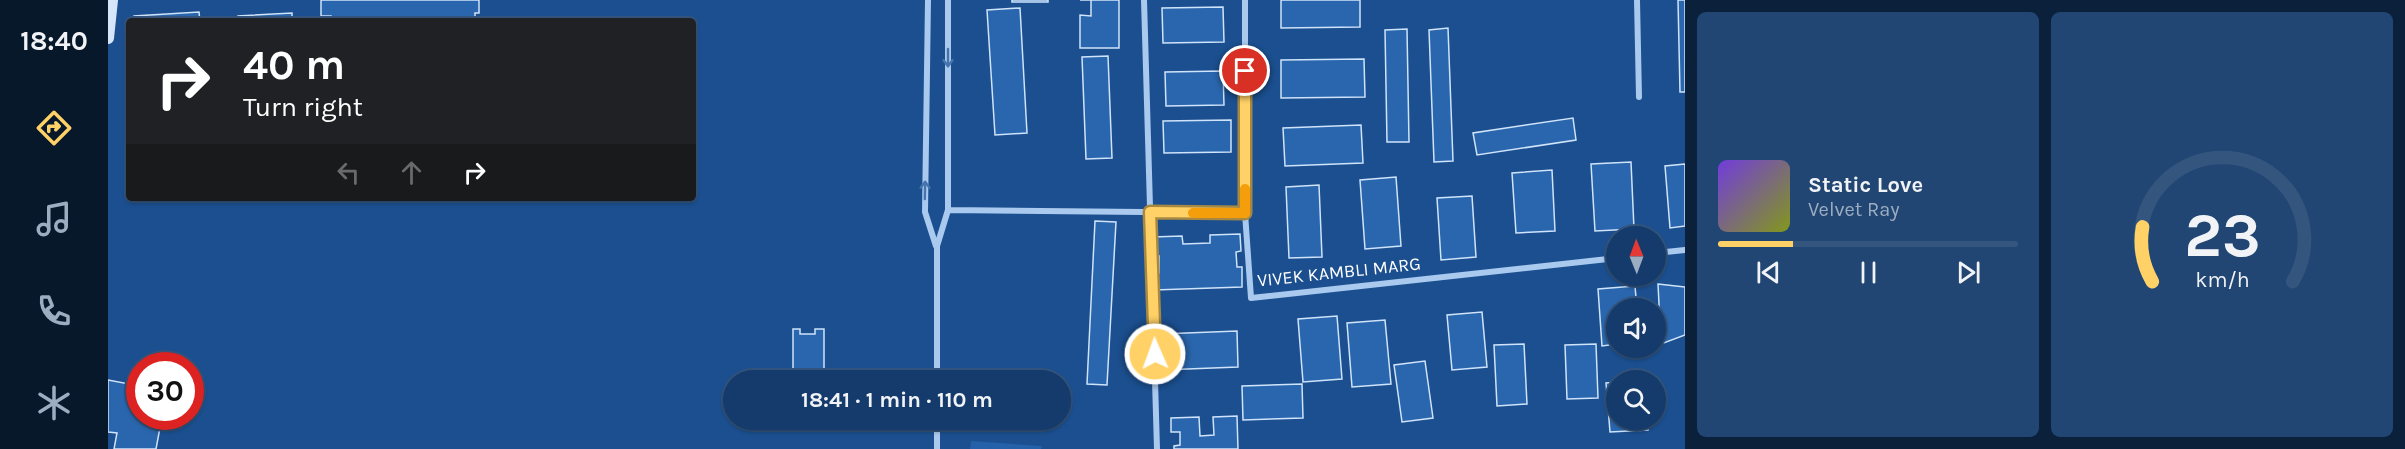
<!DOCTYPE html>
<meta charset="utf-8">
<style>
body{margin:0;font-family:Karla,sans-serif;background:#214673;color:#f1f3f6;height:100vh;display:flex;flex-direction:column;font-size:22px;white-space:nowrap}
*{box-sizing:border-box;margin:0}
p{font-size:20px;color:#9dadc1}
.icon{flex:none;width:33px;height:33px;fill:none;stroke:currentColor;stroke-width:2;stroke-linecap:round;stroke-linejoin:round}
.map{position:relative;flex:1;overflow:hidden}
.sheet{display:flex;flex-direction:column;gap:12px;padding:12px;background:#0b203b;width:720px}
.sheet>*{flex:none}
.guide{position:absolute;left:18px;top:18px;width:570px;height:183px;border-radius:6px;box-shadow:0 2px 4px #0004,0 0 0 2px #33557e;background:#202124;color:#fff;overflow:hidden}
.needle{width:39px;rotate:359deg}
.fabs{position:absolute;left:1498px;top:226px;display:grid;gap:12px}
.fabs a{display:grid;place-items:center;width:60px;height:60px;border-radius:50%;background:#143b6b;box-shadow:0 2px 4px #0004,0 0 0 2px #33557e;font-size:30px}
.speed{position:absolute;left:18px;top:352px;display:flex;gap:12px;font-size:30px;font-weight:700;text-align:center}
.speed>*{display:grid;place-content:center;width:78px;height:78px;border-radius:50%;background:#143b6b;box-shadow:0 2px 4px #0004,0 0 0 2px #33557e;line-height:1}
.speed .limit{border:9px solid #d22;background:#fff;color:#111}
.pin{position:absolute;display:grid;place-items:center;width:51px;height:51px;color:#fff;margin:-26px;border:3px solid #fff;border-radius:50%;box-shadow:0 2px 6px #0007}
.me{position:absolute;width:66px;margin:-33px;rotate:358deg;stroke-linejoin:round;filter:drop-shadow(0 0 4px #0008)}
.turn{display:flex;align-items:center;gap:21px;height:126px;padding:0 18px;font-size:27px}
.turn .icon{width:78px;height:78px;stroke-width:2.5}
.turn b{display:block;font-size:42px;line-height:51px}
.lanes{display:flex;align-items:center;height:57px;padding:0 18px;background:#0003;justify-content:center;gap:30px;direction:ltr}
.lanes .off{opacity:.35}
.sheet .tile{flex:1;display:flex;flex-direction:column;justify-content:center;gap:9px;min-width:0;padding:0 21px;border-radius:9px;background:#214673}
.sheet .dial{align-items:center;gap:0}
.dial svg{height:156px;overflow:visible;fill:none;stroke:#33557e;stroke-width:7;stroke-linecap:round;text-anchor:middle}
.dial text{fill:#f1f3f6;stroke:none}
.song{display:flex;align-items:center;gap:18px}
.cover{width:72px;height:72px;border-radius:9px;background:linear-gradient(135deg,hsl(260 70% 55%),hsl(70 70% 35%))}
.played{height:6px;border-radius:3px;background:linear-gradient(90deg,#ffd166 25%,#33557e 25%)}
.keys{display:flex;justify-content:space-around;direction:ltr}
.sheet .tiles{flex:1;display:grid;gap:12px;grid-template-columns:repeat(2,1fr)}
.trip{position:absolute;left:615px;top:370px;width:348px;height:60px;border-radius:30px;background:#143b6b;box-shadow:0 2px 4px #0004,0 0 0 2px #33557e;font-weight:700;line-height:60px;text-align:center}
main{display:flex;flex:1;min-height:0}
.dock{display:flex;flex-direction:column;width:108px;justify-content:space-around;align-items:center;background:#08182b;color:#9dadc1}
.dock .icon{width:42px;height:42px}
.dock .current{color:#ffd166}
.dock b{font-size:27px;color:#f1f3f6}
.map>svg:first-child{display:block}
.green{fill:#2461a8}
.building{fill:#2a66ad;stroke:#cfe3fa;stroke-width:1.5}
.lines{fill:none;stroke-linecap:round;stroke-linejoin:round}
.street{stroke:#a9c9ee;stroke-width:6}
.secondary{stroke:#d6e6fa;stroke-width:12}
.oneway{stroke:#4674ac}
.route-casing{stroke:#a68842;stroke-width:15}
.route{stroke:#ffd166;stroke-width:10}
.slow{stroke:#f59e0b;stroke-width:10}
.labels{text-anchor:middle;stroke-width:6;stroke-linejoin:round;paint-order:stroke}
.street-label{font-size:18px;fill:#fff;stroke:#1b4f8f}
</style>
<main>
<nav class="dock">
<b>18:40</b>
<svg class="icon current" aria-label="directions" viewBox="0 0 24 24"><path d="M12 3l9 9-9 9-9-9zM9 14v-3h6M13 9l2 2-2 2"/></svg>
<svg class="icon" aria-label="music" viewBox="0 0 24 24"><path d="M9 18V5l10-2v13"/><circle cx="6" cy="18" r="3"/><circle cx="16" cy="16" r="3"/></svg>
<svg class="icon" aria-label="phone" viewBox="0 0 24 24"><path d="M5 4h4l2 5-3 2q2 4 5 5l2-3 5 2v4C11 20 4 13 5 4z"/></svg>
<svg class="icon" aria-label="climate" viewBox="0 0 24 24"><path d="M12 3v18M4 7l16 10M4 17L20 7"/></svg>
</nav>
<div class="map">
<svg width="1577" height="449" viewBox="0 0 1577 449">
<rect width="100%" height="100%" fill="#1b4f8f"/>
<path class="green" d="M863,441L934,446L933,449H862Z"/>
<path class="building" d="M213,0H371V13H367V21H223V16H213Z
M904,0H940V2H904Z
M972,0H1011V48H972V15L983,16V0Z
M1173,0H1252V27L1173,28Z
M1570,0H1577V92H1572Z
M1115,7L1116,42L1055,43L1054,8Z
M912,8L919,133L887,135L879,10Z
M91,12L92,21H26V16Z
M184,13V21H130V16Z
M1340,28L1345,161L1326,162L1321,30Z
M1299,29L1301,142H1279L1277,30Z
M1000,56L1004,158L978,159L974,57Z
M1256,59L1257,97L1173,98V60Z
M1115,71L1116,105L1058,106L1057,72Z
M1465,118L1468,140L1369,155L1365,133Z
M1123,120V152L1056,153L1055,121Z
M1253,125L1255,163L1177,166L1175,128Z
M1523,162L1526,229L1487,231L1483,164Z
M1577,164V226L1562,228L1557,166Z
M1444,170L1447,231L1408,233L1404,173Z
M1288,177L1293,246L1257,249L1252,180Z
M1211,185L1214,257L1181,258L1178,187Z
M1364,196L1368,257L1333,260L1329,198Z
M987,221L1008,222L999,385L979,384Z
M1132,234L1133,251L1128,252L1129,267H1134V287L1046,290V273H1051V256H1045L1044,237L1074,236L1075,244L1102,243V235Z
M1550,284L1577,287V335L1553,344Z
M1527,286L1529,309H1509V344L1494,346L1490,289Z
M1374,312L1379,367L1344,370L1339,315Z
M1229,316L1234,379L1195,382L1190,319Z
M1277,320L1283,384L1244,387L1239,323Z
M685,329H692V334H707V329H716V381H685Z
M1129,331L1130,367L1054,370L1053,334Z
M1416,344L1419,404L1389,406L1386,345Z
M1488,344L1490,398L1459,399L1457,345Z
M1317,361L1325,418L1294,422L1286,365Z
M0,380L32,386V417H54L48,449H6L9,433L0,432Z
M1509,382V420H1539L1540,430L1502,432L1498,383Z
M1194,384L1195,418L1135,420L1134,386Z
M1129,416L1130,449H1066V446L1072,445V432H1063V418L1091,417L1092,436L1106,435L1105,417Z"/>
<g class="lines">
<path class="street" d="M820,0L817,212L828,246
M1036,0L1049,449
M1137,0V213L1143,298L1509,258
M1529,0L1531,97
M840,210L1137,213
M1548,253L1577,250
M829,381V246L840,210V0
M829,420V449"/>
<path class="secondary" d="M0,38L4,0"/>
</g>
<defs><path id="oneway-shaft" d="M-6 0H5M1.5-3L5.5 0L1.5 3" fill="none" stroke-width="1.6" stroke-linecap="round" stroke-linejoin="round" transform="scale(1.5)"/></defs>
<g class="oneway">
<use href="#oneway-shaft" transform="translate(840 58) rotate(90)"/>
<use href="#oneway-shaft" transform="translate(817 190) rotate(-89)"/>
</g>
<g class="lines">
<g class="route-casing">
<path id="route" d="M1047,354L1042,212L1137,213V71"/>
</g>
<use href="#route" class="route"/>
<path class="slow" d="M1085,213H1137V189"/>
</g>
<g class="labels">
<g class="street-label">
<text transform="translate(1231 272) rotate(-6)" y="6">VIVEK KAMBLI MARG</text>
</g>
</g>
</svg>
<div class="fabs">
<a><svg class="needle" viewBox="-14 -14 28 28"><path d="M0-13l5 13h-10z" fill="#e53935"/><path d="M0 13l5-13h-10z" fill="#9dadc1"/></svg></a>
<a><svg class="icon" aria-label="sound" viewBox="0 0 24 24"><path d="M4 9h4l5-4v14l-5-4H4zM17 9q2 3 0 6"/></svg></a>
<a><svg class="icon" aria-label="search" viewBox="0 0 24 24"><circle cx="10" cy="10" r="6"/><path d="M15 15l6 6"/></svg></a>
</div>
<div class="speed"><div class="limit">30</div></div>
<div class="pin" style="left:1137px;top:71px;background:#d93025"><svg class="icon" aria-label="arrive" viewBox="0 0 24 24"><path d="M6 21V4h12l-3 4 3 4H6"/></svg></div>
<svg class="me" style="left:1047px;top:354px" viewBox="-20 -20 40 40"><circle r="17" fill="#ffd166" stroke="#fff" stroke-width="3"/><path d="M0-11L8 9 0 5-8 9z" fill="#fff"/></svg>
<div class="trip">18:41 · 1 min · 110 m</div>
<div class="guide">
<div class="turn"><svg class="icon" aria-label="right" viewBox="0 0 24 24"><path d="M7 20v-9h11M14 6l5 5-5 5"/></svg><div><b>40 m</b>Turn right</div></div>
<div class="lanes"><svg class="icon off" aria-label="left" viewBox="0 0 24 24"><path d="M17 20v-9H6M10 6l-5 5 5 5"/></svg><svg class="icon off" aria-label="ahead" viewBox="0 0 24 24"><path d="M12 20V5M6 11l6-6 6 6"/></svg><svg class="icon" aria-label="right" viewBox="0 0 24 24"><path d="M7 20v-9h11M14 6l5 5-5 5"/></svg></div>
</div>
</div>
<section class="sheet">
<div class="tiles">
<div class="tile">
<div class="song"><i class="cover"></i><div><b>Static Love</b><p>Velvet Ray</p></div></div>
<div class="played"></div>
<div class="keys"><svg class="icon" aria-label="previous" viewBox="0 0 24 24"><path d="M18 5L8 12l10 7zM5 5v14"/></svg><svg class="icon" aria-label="pause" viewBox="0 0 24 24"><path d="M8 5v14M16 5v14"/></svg><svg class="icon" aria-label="next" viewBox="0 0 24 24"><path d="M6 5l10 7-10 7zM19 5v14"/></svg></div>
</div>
<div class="tile dial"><svg viewBox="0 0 100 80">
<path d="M14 69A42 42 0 1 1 86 69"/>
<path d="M14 69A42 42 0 0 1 9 41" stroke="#ffd166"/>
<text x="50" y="56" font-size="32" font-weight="700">23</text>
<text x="50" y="72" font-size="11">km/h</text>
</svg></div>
</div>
</section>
</main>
